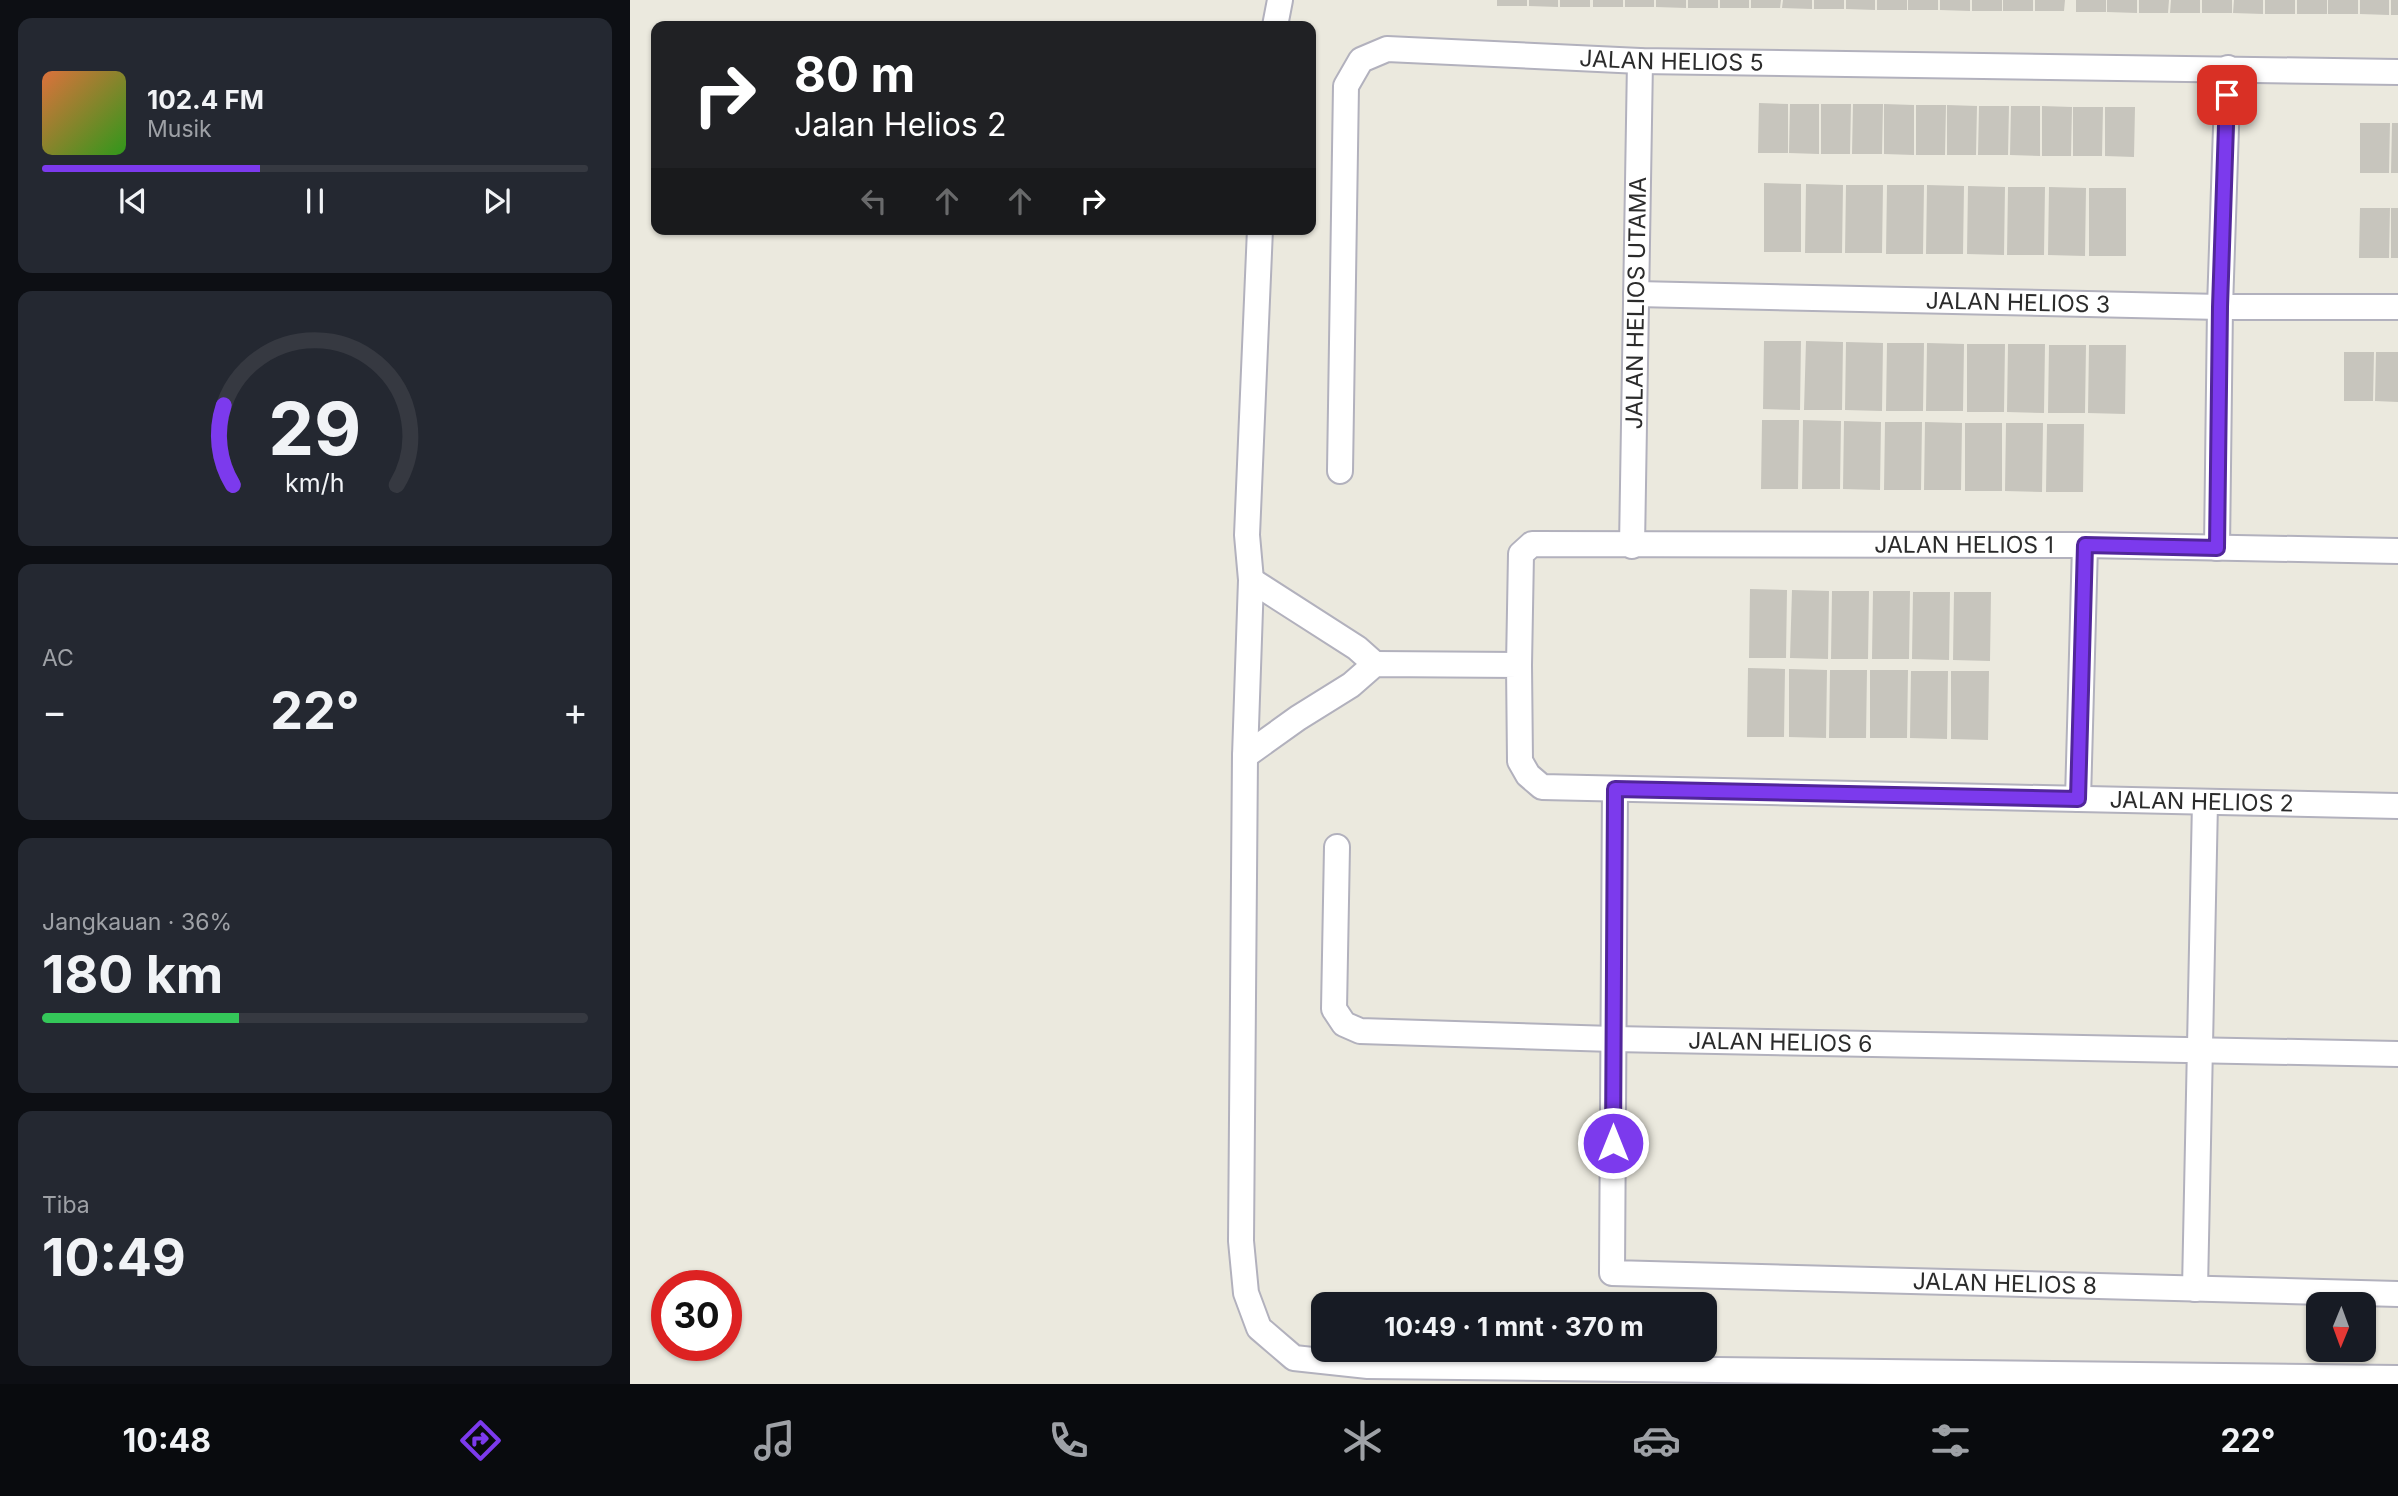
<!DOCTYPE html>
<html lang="id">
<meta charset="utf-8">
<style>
body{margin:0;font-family:Inter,sans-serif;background:#242831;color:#f1f3f6;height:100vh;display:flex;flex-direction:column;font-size:26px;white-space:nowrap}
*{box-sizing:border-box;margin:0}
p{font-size:23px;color:#9ea1a6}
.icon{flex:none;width:38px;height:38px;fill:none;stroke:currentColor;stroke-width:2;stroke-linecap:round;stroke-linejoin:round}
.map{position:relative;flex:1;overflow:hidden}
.side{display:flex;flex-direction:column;gap:18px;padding:18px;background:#0d0f14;width:630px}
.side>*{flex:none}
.banner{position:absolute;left:21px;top:21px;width:665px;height:214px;border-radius:14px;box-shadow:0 2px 5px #0004;background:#202124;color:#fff;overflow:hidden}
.needle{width:46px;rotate:181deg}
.tools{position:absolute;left:1676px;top:1292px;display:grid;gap:14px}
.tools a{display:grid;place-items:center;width:70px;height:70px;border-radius:14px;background:#171b24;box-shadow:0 2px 5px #0004;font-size:35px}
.speed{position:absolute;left:21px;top:1270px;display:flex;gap:14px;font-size:35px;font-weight:700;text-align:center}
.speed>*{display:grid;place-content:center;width:91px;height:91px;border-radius:50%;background:#171b24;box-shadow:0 2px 5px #0004;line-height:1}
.speed .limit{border:10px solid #d22;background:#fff;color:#111}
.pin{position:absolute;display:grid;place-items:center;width:60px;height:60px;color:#fff;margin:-30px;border-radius:14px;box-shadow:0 4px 10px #0006}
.me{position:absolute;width:77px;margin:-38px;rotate:0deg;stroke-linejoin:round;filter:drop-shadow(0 0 5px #0008)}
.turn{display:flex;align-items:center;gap:24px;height:147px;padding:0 28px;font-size:32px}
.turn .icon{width:91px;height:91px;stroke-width:2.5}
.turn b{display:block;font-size:49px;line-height:60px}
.lanes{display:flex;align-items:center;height:66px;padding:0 28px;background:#0003;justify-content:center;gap:35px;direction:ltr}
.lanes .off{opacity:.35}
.big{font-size:52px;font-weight:700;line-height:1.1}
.side .tile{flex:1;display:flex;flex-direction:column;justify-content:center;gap:10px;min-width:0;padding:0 24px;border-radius:14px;background:#242831}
.side .dial{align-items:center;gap:0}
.dial svg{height:182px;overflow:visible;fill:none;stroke:#363941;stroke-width:7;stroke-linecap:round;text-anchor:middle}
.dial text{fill:#f1f3f6;stroke:none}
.song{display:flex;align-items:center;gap:21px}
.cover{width:84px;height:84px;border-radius:10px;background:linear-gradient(135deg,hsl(20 70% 55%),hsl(110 70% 35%))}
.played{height:7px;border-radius:4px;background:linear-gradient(90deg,#7c3aed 40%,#363941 40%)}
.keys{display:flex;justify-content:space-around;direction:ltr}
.heat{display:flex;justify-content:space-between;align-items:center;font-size:38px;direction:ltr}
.charge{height:10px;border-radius:5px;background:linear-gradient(90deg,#34c759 36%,#363941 0)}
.trip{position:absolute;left:681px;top:1292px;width:406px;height:70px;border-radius:14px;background:#171b24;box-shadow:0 2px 5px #0004;font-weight:700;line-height:70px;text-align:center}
.dock{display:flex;height:112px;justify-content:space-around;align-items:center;background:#090b0e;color:#9ea1a6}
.dock .icon{width:49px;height:49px}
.dock .on{color:#7c3aed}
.dock b{font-size:32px;color:#f1f3f6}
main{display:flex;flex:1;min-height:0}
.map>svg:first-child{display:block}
.building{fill:#c7c5bd}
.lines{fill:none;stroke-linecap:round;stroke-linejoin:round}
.minor-casing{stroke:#b2b1bd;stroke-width:28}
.minor{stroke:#fff;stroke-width:24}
.route-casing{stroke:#51269a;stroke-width:18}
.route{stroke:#7c3aed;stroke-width:12}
.labels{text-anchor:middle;stroke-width:5;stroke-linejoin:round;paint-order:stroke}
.street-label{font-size:23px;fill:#2b2b2b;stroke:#fff}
</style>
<main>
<section class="side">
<div class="tile">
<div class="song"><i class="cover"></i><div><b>102.4 FM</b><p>Musik</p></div></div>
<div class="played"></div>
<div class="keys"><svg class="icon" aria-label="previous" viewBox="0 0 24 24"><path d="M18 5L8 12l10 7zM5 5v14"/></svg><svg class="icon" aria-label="pause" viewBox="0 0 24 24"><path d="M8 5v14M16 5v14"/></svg><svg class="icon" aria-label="next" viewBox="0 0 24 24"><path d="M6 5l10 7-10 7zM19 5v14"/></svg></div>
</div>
<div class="tile dial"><svg viewBox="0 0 100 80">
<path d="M14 69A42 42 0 1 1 86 69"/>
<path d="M14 69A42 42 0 0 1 10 34" stroke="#7c3aed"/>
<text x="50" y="56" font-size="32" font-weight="700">29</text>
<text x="50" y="72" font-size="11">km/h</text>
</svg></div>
<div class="tile"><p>AC</p>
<div class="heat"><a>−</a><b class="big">22°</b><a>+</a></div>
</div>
<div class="tile"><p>Jangkauan · 36%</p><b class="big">180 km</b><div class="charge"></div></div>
<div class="tile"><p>Tiba</p><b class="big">10:49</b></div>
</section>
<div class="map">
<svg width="1768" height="1384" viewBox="0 0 1768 1384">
<rect width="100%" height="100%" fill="#ebe9de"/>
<path class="building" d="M867,0H897V6H867Z
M899,0H928V7L899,6Z
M930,0H960V7H930Z
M963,0H993V7H963Z
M995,0H1024V7H995Z
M1026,0H1056V8L1026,7Z
M1058,0H1088V8H1058Z
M1090,0H1119V8H1090Z
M1121,0H1151L1150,8H1121Z
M1153,0H1182V9L1152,8Z
M1184,0H1214V9H1184Z
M1216,0H1245V10L1216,9Z
M1247,0H1277V10H1247Z
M1278,0H1308V10H1278Z
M1310,0H1340V11L1310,10Z
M1342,0H1372V11H1342Z
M1373,0H1403V11H1373Z
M1405,0H1435L1434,11H1405Z
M1446,0H1476V12H1446Z
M1477,0H1507V13L1477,12Z
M1509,0H1539L1538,13H1509Z
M1541,0H1570V13H1540Z
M1572,0H1602V13H1572Z
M1604,0H1633V14L1603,13Z
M1635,0H1665V14H1635Z
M1667,0H1697V14H1667Z
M1698,0H1728V14H1698Z
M1730,0H1759V15L1730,14Z
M1761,0H1768V15H1761Z
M1129,103L1158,104V153H1128Z
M1160,104H1189V154L1159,153Z
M1191,104H1221L1220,154H1191Z
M1223,104H1253L1252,154H1222Z
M1254,104L1284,105V155L1254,154Z
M1286,105H1316L1315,155H1286Z
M1317,105L1347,106L1346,155H1317Z
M1349,106H1379L1378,155H1348Z
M1381,106H1410V156L1380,155Z
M1412,106L1442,107L1441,156H1412Z
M1443,107H1473L1472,156H1443Z
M1475,107H1505L1504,157L1475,156Z
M1730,123H1760L1759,173H1730Z
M1762,123H1768V173H1761Z
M1134,183L1171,184V252H1134Z
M1176,184L1213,185L1212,253H1175Z
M1216,185H1253L1252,253H1215Z
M1257,185H1294L1293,254H1256Z
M1297,185L1334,186L1333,254H1296Z
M1338,186L1375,187L1374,255L1337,254Z
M1378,187H1415L1414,255H1377Z
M1419,187L1456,188L1455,256L1418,255Z
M1459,188H1496V256H1459Z
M1730,208H1760L1759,258H1729Z
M1761,208H1768V258H1761Z
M1134,341H1171L1170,410L1133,409Z
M1176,341L1213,342L1212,410H1174Z
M1216,342L1253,343L1252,411L1215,410Z
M1257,343H1294L1293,411H1256Z
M1297,343L1334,344L1333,411H1296Z
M1337,344H1375L1374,412H1337Z
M1378,344H1415L1414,413L1377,412Z
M1419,345H1456L1455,413H1418Z
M1459,345H1496L1495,414L1458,413Z
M1714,352H1744L1743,401H1714Z
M1746,352H1768V402L1745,401Z
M1132,420H1169L1168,489H1131Z
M1173,420L1211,421L1210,489H1172Z
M1214,421L1251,422L1250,490L1213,489Z
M1255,422H1292L1291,490H1254Z
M1295,422L1332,423L1331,490H1294Z
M1335,423H1372V491H1335Z
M1376,423H1413L1412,492L1375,491Z
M1417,424H1454L1453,492H1416Z
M1120,589L1157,590L1156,658H1119Z
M1162,590L1199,591L1198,659L1160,658Z
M1202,591H1239L1238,659H1201Z
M1243,591H1280L1279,659H1242Z
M1283,592H1320L1319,660L1282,659Z
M1324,592H1361L1360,661L1323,660Z
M1118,668L1155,669L1154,737H1117Z
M1159,669L1197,670L1196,738L1159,737Z
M1200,670H1237L1236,738H1199Z
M1240,670H1278L1277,738H1240Z
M1281,671H1318L1317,739L1280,738Z
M1321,671H1359L1358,740L1321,739Z"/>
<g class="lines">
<g class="minor-casing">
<g id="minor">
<path d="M645,26L650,0"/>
<path d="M630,229L617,535L621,580L615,756L611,1241L616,1293L629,1328L664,1358L738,1366L1768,1378"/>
<path id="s1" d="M1006,294L1590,307H1768"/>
<path id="s2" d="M710,471L716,86L731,60L757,49L1010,61L1768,72"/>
<path id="s3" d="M1002,546L1010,61"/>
<path d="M1587,548L1590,307L1598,68"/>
<path d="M621,580L727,648L745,664"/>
<path id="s4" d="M889,665L891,554L902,544L1455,545L1768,551"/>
<path id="s5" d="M615,756L668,718L721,685L745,664L889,665L890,761L898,775L912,787L1768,806"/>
<path id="s6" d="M985,789L982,1273L1768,1294"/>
<path d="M1448,799L1455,545"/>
<path id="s7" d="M707,847L704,1009L714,1024L730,1031L983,1039L1768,1054"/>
<path d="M1565,1289L1575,802"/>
</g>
</g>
<use href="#minor" class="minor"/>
</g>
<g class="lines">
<g class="route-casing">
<path id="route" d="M983,1143L985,789L1448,799L1455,545L1587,548L1590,307L1597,95"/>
</g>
<use href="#route" class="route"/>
</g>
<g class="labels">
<g class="street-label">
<text dy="8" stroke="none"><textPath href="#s2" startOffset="728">JALAN HELIOS 5</textPath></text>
<text dy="8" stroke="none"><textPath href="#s3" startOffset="243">JALAN HELIOS UTAMA</textPath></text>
<text dy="8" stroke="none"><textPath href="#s1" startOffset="382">JALAN HELIOS 3</textPath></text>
<text dy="8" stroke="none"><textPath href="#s4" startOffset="558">JALAN HELIOS 1</textPath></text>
<text dy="8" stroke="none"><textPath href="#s5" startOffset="1094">JALAN HELIOS 2</textPath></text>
<text dy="8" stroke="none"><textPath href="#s7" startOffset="618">JALAN HELIOS 6</textPath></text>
<text dy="8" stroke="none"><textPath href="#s6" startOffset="877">JALAN HELIOS 8</textPath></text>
</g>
</g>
</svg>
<div class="tools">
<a><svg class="needle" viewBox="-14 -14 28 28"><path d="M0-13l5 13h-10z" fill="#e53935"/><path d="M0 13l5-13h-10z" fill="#9ea1a6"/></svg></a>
</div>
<div class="speed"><div class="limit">30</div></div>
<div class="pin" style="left:1597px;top:95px;background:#d93025"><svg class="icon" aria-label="arrive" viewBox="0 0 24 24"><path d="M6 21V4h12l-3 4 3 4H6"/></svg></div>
<svg class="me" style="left:983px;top:1143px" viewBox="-20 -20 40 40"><circle r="17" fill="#7c3aed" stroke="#fff" stroke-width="3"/><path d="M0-11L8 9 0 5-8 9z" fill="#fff"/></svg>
<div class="trip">10:49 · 1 mnt · 370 m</div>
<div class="banner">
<div class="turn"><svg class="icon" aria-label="right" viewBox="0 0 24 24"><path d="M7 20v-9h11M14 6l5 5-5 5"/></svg><div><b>80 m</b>Jalan Helios 2</div></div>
<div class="lanes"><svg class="icon off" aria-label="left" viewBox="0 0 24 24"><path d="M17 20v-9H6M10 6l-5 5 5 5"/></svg><svg class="icon off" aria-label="ahead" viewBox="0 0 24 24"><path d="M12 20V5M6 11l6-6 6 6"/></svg><svg class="icon off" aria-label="ahead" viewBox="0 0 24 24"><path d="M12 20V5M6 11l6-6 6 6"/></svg><svg class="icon" aria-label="right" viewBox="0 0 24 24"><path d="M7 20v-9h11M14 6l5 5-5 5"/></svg></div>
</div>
</div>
</main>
<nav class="dock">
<b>10:48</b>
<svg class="icon on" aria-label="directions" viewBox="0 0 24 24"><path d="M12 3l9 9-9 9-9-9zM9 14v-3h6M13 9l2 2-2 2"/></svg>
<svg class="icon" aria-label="music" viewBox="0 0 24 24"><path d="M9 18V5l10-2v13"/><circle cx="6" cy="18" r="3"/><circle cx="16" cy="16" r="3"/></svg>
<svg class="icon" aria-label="phone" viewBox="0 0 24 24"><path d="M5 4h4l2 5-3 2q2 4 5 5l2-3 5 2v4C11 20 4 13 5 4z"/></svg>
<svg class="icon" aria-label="climate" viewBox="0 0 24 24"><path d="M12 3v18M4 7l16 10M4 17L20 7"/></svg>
<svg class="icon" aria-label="car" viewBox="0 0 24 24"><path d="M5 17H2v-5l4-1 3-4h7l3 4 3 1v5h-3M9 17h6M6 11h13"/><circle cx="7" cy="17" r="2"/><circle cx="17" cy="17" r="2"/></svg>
<svg class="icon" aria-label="filters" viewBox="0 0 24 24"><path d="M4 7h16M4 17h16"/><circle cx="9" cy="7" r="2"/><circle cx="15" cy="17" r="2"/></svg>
<b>22°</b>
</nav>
